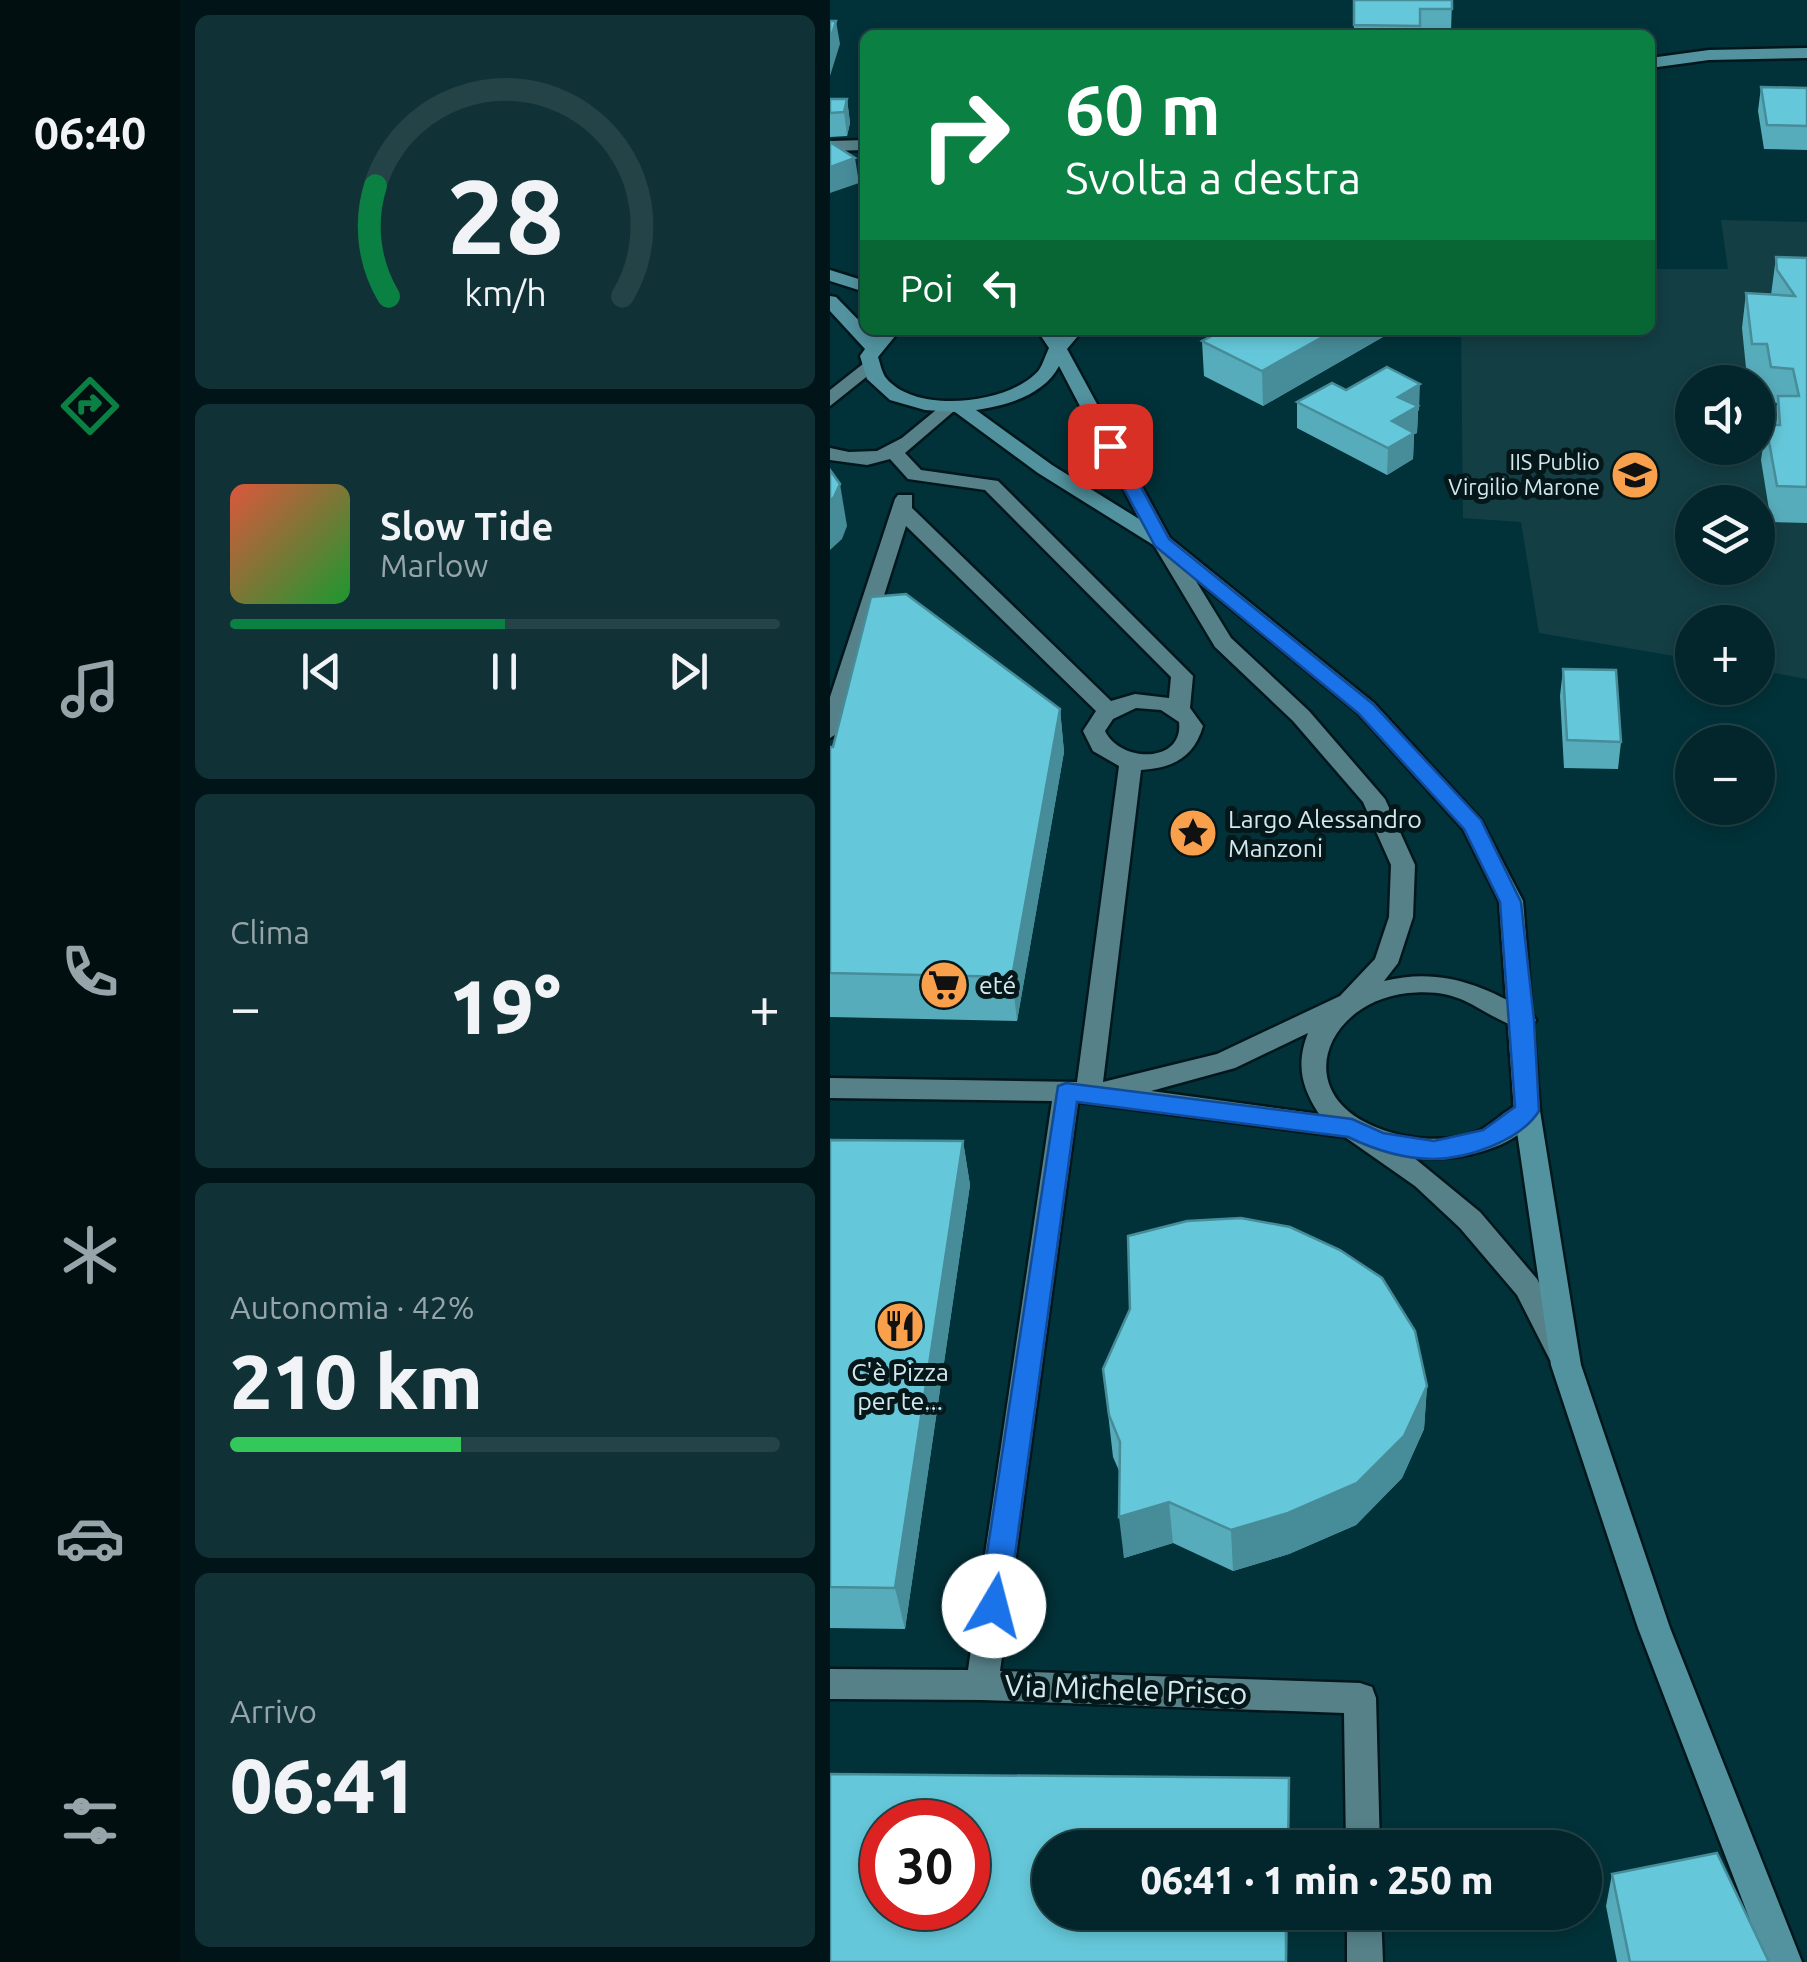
<!DOCTYPE html>
<html lang="it">
<meta charset="utf-8">
<style>
body{margin:0;font-family:Ubuntu,sans-serif;background:#103237;color:#f1f3f6;height:100vh;display:flex;flex-direction:column;font-size:38px;white-space:nowrap}
*{box-sizing:border-box;margin:0}
p{font-size:32px;color:#96a5a9}
.icon{flex:none;width:55px;height:55px;fill:none;stroke:currentColor;stroke-width:2;stroke-linecap:round;stroke-linejoin:round}
.map{position:relative;flex:1;overflow:hidden}
.details{display:flex;flex-direction:column;gap:15px;padding:15px;background:#011518;width:650px}
.details>*{flex:none}
.guide{position:absolute;left:30px;top:30px;width:795px;height:305px;border-radius:15px;box-shadow:0 5px 15px #0003,0 0 0 2px #234347;background:#0b8043;color:#fff;overflow:hidden}
.fabs{position:absolute;left:845px;top:365px;display:grid;gap:20px}
.fabs a{display:grid;place-items:center;width:100px;height:100px;border-radius:50%;background:#02262b;box-shadow:0 5px 15px #0003,0 0 0 2px #234347;font-size:50px}
.speed{position:absolute;left:30px;top:1800px;display:flex;gap:20px;font-size:50px;font-weight:700;text-align:center}
.speed>*{display:grid;place-content:center;width:130px;height:130px;border-radius:50%;background:#02262b;box-shadow:0 5px 15px #0003,0 0 0 2px #234347;line-height:1}
.speed .limit{border:15px solid #d22;background:#fff;color:#111}
.pin{position:absolute;display:grid;place-items:center;width:85px;height:85px;color:#fff;margin:-42px;border-radius:20px;box-shadow:0 5px 15px #0006}
.me{position:absolute;width:110px;margin:-55px;rotate:8deg;stroke-linejoin:round;filter:drop-shadow(0 0 8px #0008)}
.turn{display:flex;align-items:center;gap:35px;height:210px;padding:0 40px;font-size:45px}
.turn .icon{width:130px;height:130px;stroke-width:2.5}
.turn b{display:block;font-size:70px;line-height:85px}
.then{display:flex;align-items:center;height:95px;padding:0 40px;background:#0003;gap:20px;font-size:38px}
.big{font-size:75px;font-weight:800;line-height:1.1}
.details .card{flex:1;display:flex;flex-direction:column;justify-content:center;gap:15px;min-width:0;padding:0 35px;border-radius:15px;background:#103237}
.details .dial{align-items:center;gap:0}
.dial svg{height:260px;overflow:visible;fill:none;stroke:#234347;stroke-width:7;stroke-linecap:round;text-anchor:middle}
.dial text{fill:#f1f3f6;stroke:none}
.song{display:flex;align-items:center;gap:30px}
.cover{width:120px;height:120px;border-radius:15px;background:linear-gradient(135deg,hsl(10 70% 55%),hsl(130 70% 35%))}
.played{height:10px;border-radius:5px;background:linear-gradient(90deg,#0b8043 50%,#234347 50%)}
.keys{display:flex;justify-content:space-around;direction:ltr}
.heat{display:flex;justify-content:space-between;align-items:center;font-size:55px;direction:ltr}
.charge{height:15px;border-radius:8px;background:linear-gradient(90deg,#34c759 42%,#234347 0)}
.trip{position:absolute;left:202px;top:1830px;width:570px;height:100px;border-radius:50px;background:#02262b;box-shadow:0 5px 15px #0003,0 0 0 2px #234347;font-weight:800;line-height:100px;text-align:center}
main{display:flex;flex:1;min-height:0}
.tab-bar{display:flex;flex-direction:column;width:180px;justify-content:space-around;align-items:center;background:#010f11;color:#96a5a9}
.tab-bar .icon{width:70px;height:70px}
.tab-bar .current{color:#0b8043}
.tab-bar b{font-size:45px;color:#f1f3f6}
.map>svg:first-child{display:block}
.built{fill:#133e44;fill-rule:evenodd}
.lines{fill:none;stroke-linecap:round;stroke-linejoin:round}
.street-casing{stroke:#02171c;stroke-width:5}
.secondary-casing{stroke:#02171c;stroke-width:5}
.street{fill:#568189;fill-rule:evenodd}
.secondary{fill:#52939f;fill-rule:evenodd}
.wall{fill:#57acbb}
.shaded-wall{fill:#478c99}
.building{fill:#65c8da;stroke:#478c99;stroke-width:2.5;fill-rule:evenodd}
.route{fill:#1a73e8;stroke:#114b97;stroke-width:2.5}
.labels{text-anchor:middle;stroke-width:10;stroke-linejoin:round;paint-order:stroke}
.far-poi-label{font-size:22px;fill:#d3e9ee;stroke:#06171a;text-anchor:end}
.poi-label{font-size:25px;fill:#d3e9ee;stroke:#06171a;text-anchor:start}
.near-street-label{font-size:30px;fill:#d3e9ee;stroke:#06171a}
</style>
<main>
<nav class="tab-bar">
<b>06:40</b>
<svg class="icon current" aria-label="directions" viewBox="0 0 24 24"><path d="M12 3l9 9-9 9-9-9zM9 14v-3h6M13 9l2 2-2 2"/></svg>
<svg class="icon" aria-label="music" viewBox="0 0 24 24"><path d="M9 18V5l10-2v13"/><circle cx="6" cy="18" r="3"/><circle cx="16" cy="16" r="3"/></svg>
<svg class="icon" aria-label="phone" viewBox="0 0 24 24"><path d="M5 4h4l2 5-3 2q2 4 5 5l2-3 5 2v4C11 20 4 13 5 4z"/></svg>
<svg class="icon" aria-label="climate" viewBox="0 0 24 24"><path d="M12 3v18M4 7l16 10M4 17L20 7"/></svg>
<svg class="icon" aria-label="car" viewBox="0 0 24 24"><path d="M5 17H2v-5l4-1 3-4h7l3 4 3 1v5h-3M9 17h6M6 11h13"/><circle cx="7" cy="17" r="2"/><circle cx="17" cy="17" r="2"/></svg>
<svg class="icon" aria-label="filters" viewBox="0 0 24 24"><path d="M4 7h16M4 17h16"/><circle cx="9" cy="7" r="2"/><circle cx="15" cy="17" r="2"/></svg>
</nav>
<section class="details">
<div class="card dial"><svg viewBox="0 0 100 80">
<path d="M14 69A42 42 0 1 1 86 69"/>
<path d="M14 69A42 42 0 0 1 10 35" stroke="#0b8043"/>
<text x="50" y="56" font-size="32" font-weight="700">28</text>
<text x="50" y="72" font-size="11">km/h</text>
</svg></div>
<div class="card">
<div class="song"><i class="cover"></i><div><b>Slow Tide</b><p>Marlow</p></div></div>
<div class="played"></div>
<div class="keys"><svg class="icon" aria-label="previous" viewBox="0 0 24 24"><path d="M18 5L8 12l10 7zM5 5v14"/></svg><svg class="icon" aria-label="pause" viewBox="0 0 24 24"><path d="M8 5v14M16 5v14"/></svg><svg class="icon" aria-label="next" viewBox="0 0 24 24"><path d="M6 5l10 7-10 7zM19 5v14"/></svg></div>
</div>
<div class="card"><p>Clima</p>
<div class="heat"><a>−</a><b class="big">19°</b><a>+</a></div>
</div>
<div class="card"><p>Autonomia · 42%</p><b class="big">210 km</b><div class="charge"></div></div>
<div class="card"><p>Arrivo</p><b class="big">06:41</b></div>
</section>
<div class="map">
<svg width="977" height="1962" viewBox="0 0 977 1962">
<rect width="100%" height="100%" fill="#023239"/>
<path class="built" d="M891,220L977,222V679L928,670V622H862V659L709,633L691,522L633,518L631,330H820V269H898ZM862,382H928V448H862ZM862,502H928V568H862Z"/>
<g class="lines">
<g class="street-casing">
<path id="street" d="M35,140V150L0,151V141Z
M38,360L47,366L45,370L0,406V390Z
M117,401L126,407L124,411L75,453L91,470L168,481L363,676L360,708L373,726C364,757 343,768 311,770L273,1082L387,1054L510,996L545,959L559,917L561,865L533,802L463,721L385,647L322,542L332,536L342,542L401,638L479,711L555,799L585,865L583,917L568,963L554,981C610,967 654,985 702,1014L706,1020L702,1026L693,1029C647,1015 637,987 578,993C495,1002 459,1094 548,1128C577,1140 616,1143 646,1132C667,1124 683,1097 706,1104L710,1111C687,1151 625,1162 583,1157L650,1212L707,1279L744,1352L740,1360L730,1364L720,1360L687,1295L630,1228L585,1186L515,1137L248,1102L170,1671L530,1683L542,1687L546,1698L550,1848H516L514,1713L152,1700L0,1699V1669L138,1670L222,1101L0,1098V1078L247,1082L289,766L263,751L253,731L266,711L76,526L11,731L0,738V697L65,499L68,495H82V508L281,701L305,694L339,698L341,677L155,490L78,479L60,459L37,465L0,460V448L19,452L47,451L72,438ZM306,708L331,710L349,722C354,764 290,763 275,731L283,719ZM478,1033C466,1064 471,1086 489,1114L321,1091L405,1068Z
M517,1912H551L553,1962H517Z"/>
</g>
<g class="secondary-casing">
<path id="secondary" d="M977,48V58L879,60L820,68V58L879,50Z
M0,270L35,281V292L0,281Z
M0,296L6,297L45,337L51,330H70L48,357C50,363 52,373 56,378C86,415 181,404 209,370C213,364 216,354 219,348L207,330H225L229,336L234,330H253L237,349L340,538L544,703L651,820L693,901L710,1111L751,1365L840,1628L972,1962H936L808,1628L721,1365L684,1111L669,901L633,829L528,713L325,546L208,473L125,412L95,410L60,400L37,379L30,356L35,349L0,311ZM229,366L309,519L222,465L146,410C176,406 214,395 229,366Z"/>
</g>
<use href="#street" class="street"/>
<use href="#secondary" class="secondary"/>
</g>
<path class="wall" d="M524,0H622L621,32H590L589,35H524Z
M931,87L977,88V150L934,149L928,111Z
M0,99H17L20,123L17,136L0,137Z
M946,257L977,258V523L941,522L931,460L936,425H944L947,403L936,402L932,379L917,378L912,328L916,293L941,295Z
M565,330L433,406L374,376L372,341Z
M516,390L589,410L588,411L587,433L584,434L583,459L557,475L467,428V402Z
M733,669L791,742L788,769L734,768L730,696Z
M230,709L234,752L187,1021L0,1017V747Z
M0,1140L133,1141L140,1185L75,1629L0,1628Z
M273,1369L597,1386L594,1429L572,1478L526,1525L459,1554L403,1571L343,1543L294,1558L290,1473L283,1457Z
M782,1874L939,1962H787L776,1906Z"/>
<path class="shaded-wall" d="M6,21L10,44L0,76V41Z
M17,99L20,123L17,136L14,112Z
M25,158L29,183L0,193V167Z
M505,330H565L433,406L432,371Z
M590,384L589,410L588,411L587,433L584,434L583,459L557,475L558,448L568,397Z
M10,484L17,526L12,539L0,550V501Z
M230,709L234,752L187,1021L182,977Z
M133,1141L140,1185L75,1629L65,1588Z
M597,1386L594,1429L572,1478L526,1525L459,1554L403,1571L401,1530Z
M339,1502L343,1543L294,1558L289,1517Z
M456,1912H458L457,1962H456Z"/>
<path class="building" d="M524,0H622V9H590V26L524,25Z
M0,21H6L0,41Z
M931,87L977,88V126L937,125Z
M0,99H17L14,112L0,113Z
M0,142L25,158L0,167Z
M946,257L977,258V487L947,486L936,425H950L948,396H969L963,369L941,367L937,344H922L916,293L965,296L947,270Z
M393,330H505L432,371L372,341Z
M557,367L590,384L568,397L588,406L562,421L584,433L558,448L467,402L502,383L516,390Z
M0,470L10,484L4,497L0,501Z
M76,594L230,709L182,977L0,973V747H3L41,597Z
M733,669L786,670L791,742L737,740Z
M0,1140L133,1141L65,1588L0,1587Z
M411,1218L460,1227L510,1250L552,1278L585,1331L597,1386L574,1436L527,1483L458,1513L401,1530L339,1502L289,1517L290,1442L279,1415L273,1369L300,1309L298,1236L357,1221Z
M0,1774L459,1778L458,1848H220V1912H456V1962H0ZM52,1822H138V1908H52Z
M887,1853L939,1962H800L782,1874Z"/>
<path class="route" d="M280,441L289,446L339,539L543,704L651,820L691,902L704,1020L709,1111C690,1141 637,1159 603,1159C574,1159 543,1149 518,1137L247,1102L178,1606L174,1615L164,1619L153,1615L149,1606L228,1086L236,1083L522,1119L553,1133L604,1141L653,1130L685,1107L670,902L634,829L528,713L325,546L271,446Z"/>
<defs>
<g id="school-disc" transform="scale(2.5)"><circle r="9.5" fill="#f9a04c" stroke="#06171a"/><path d="M0-5L7-2L0 1L-7-2ZM-4 1L0 2.5L4 1V4Q0 6-4 4Z" fill="#111"/></g>
<g id="sight-disc" transform="scale(2.5)"><circle r="9.5" fill="#f9a04c" stroke="#06171a"/><path d="M0-6L1.8-2.2L6-1.7L2.9 1.2L3.7 5.4L0 3.3L-3.7 5.4L-2.9 1.2L-6-1.7L-1.8-2.2Z" fill="#111"/></g>
<g id="supermarket-disc" transform="scale(2.5)"><circle r="9.5" fill="#f9a04c" stroke="#06171a"/><path d="M-6-5.5h2.5l.6 2H6L4.5 2H-2.5L-4.4-4H-6ZM-1.5 3.2a1.3 1.3 0 1 0 .1 0ZM3 3.2a1.3 1.3 0 1 0 .1 0Z" fill="#111"/></g>
<g id="restaurant-disc" transform="scale(2.5)"><circle r="9.5" fill="#f9a04c" stroke="#06171a"/><path d="M-5-6h1v4h1v-4h1v4h1v-4h1v5L-1.5 .5V6h-2V.5L-5-1ZM5-6V6H3V1.5H1.5Q1.5-4 5-6Z" fill="#111"/></g>
</defs>
<g fill-rule="evenodd">
<use href="#school-disc" x="805" y="475"/>
<use href="#sight-disc" x="363" y="833"/>
<use href="#supermarket-disc" x="114" y="985"/>
<use href="#restaurant-disc" x="70" y="1326"/>
</g>
<g class="labels">
<g class="far-poi-label">
<text x="770" y="470">IIS Publio<tspan x="770" dy="25">Virgilio Marone</tspan></text>
</g>
<g class="poi-label">
<text x="398" y="828">Largo Alessandro<tspan x="398" dy="29">Manzoni</tspan></text>
<text x="149" y="994">eté</text>
<text x="70" y="1381" text-anchor="middle">C'è Pizza<tspan x="70" dy="29">per te...</tspan></text>
</g>
<g class="near-street-label">
<text transform="translate(296 1690) rotate(2)" y="10">Via Michele Prisco</text>
</g>
</g>
</svg>
<div class="fabs">
<a><svg class="icon" aria-label="sound" viewBox="0 0 24 24"><path d="M4 9h4l5-4v14l-5-4H4zM17 9q2 3 0 6"/></svg></a>
<a><svg class="icon" aria-label="layers" viewBox="0 0 24 24"><path d="M12 4l9 5-9 5-9-5zM3 14l9 5 9-5"/></svg></a>
<a>+</a>
<a>−</a>
</div>
<div class="speed"><div class="limit">30</div></div>
<div class="pin" style="left:280px;top:446px;background:#d93025"><svg class="icon" aria-label="arrive" viewBox="0 0 24 24"><path d="M6 21V4h12l-3 4 3 4H6"/></svg></div>
<svg class="me" style="left:164px;top:1606px" viewBox="-20 -20 40 40"><circle r="19" fill="#fff"/><path d="M0-13L10 11 0 6-10 11z" fill="#1a73e8"/></svg>
<div class="trip">06:41 · 1 min · 250 m</div>
<div class="guide">
<div class="turn"><svg class="icon" aria-label="right" viewBox="0 0 24 24"><path d="M7 20v-9h11M14 6l5 5-5 5"/></svg><div><b>60 m</b>Svolta a destra</div></div>
<div class="then">Poi<svg class="icon" aria-label="left" viewBox="0 0 24 24"><path d="M17 20v-9H6M10 6l-5 5 5 5"/></svg></div>
</div>
</div>
</main>
